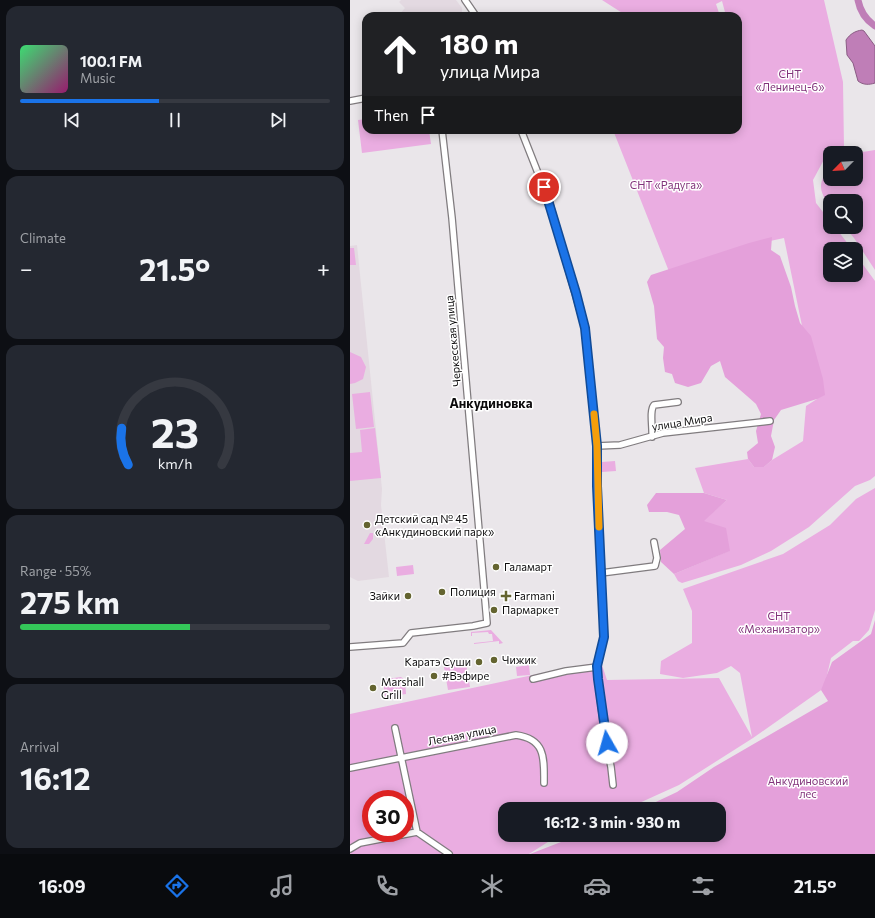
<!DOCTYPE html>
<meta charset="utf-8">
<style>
body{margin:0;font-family:Commissioner,sans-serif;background:#242831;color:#f1f3f6;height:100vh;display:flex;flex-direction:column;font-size:15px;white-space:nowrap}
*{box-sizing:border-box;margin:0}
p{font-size:13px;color:#9ea1a6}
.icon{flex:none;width:22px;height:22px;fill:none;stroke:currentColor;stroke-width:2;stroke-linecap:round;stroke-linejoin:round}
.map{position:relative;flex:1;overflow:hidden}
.sheet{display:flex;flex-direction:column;gap:6px;padding:6px;background:#0d0f14;width:350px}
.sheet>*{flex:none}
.banner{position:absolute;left:12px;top:12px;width:380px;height:122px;border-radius:12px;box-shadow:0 2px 10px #0003;background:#202124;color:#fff;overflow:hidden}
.needle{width:26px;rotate:246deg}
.buttons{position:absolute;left:473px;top:146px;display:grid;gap:8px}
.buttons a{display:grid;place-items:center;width:40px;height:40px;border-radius:8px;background:#171b24;box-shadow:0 2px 10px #0003;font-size:20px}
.speed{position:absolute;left:12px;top:790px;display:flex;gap:8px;font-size:20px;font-weight:700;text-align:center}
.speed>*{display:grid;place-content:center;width:52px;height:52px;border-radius:50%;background:#171b24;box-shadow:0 2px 10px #0003;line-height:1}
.speed .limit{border:6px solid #d22;background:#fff;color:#111}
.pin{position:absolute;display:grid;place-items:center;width:34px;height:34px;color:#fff;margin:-17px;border:2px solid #fff;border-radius:50%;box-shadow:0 1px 4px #0007}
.me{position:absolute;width:44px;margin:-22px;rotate:353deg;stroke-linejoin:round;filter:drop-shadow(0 0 3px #0008)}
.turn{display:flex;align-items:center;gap:14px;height:84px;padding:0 12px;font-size:18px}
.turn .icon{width:52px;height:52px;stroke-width:2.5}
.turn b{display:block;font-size:28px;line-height:34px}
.then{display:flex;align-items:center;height:38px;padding:0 12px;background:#0003;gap:8px;font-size:15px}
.big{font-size:30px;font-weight:700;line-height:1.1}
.sheet .widget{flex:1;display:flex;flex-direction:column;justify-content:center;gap:6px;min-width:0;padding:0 14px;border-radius:12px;background:#242831}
.sheet .dial{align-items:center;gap:0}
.dial svg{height:104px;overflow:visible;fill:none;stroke:#363941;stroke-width:7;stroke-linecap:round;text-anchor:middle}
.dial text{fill:#f1f3f6;stroke:none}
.song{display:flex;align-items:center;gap:12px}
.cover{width:48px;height:48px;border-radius:6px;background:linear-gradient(135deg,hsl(140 70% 55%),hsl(320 70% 35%))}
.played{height:4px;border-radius:2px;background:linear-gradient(90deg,#1a73e8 45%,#363941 45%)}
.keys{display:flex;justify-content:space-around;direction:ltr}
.heat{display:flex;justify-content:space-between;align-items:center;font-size:22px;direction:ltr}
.charge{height:6px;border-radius:3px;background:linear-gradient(90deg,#34c759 55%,#363941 0)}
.trip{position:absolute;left:148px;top:802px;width:228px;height:40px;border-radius:12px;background:#171b24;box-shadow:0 2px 10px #0003;font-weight:700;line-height:40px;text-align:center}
.dock{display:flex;height:64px;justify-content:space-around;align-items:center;background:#090b0e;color:#9ea1a6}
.dock .icon{width:28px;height:28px}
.dock .selected{color:#1a73e8}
.dock b{font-size:18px;color:#f1f3f6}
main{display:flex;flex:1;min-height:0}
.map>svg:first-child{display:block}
.built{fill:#e3d9e1}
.green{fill:#eaade1;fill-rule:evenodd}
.forest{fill:#e4a0da}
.water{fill:#bf7eb7;stroke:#8a5c84}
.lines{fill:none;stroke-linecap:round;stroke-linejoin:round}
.river{stroke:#bf7eb7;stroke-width:7}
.minor-casing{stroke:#807c7f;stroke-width:8}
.minor{stroke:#fff;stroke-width:5.5}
.route-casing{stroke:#114b97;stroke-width:10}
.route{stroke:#1a73e8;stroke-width:7}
.slow{stroke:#f59e0b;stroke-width:7}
.poi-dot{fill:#646430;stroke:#fff;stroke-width:1.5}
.labels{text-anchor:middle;stroke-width:3;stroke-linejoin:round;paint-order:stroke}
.park-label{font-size:11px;fill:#81337a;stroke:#fff}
.street-label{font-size:11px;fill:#0d0c0d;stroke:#fff}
.poi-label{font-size:11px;fill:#0d0c0d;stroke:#fff;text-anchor:start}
.quarter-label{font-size:13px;font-weight:bold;fill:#0d0c0d;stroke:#fff}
</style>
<main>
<section class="sheet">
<div class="widget">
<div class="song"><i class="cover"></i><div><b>100.1 FM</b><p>Music</p></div></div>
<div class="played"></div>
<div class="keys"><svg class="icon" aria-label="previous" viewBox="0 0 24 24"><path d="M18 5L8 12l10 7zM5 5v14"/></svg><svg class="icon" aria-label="pause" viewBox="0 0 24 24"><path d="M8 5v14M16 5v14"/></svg><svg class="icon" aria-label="next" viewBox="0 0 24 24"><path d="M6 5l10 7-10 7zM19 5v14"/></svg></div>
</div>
<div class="widget"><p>Climate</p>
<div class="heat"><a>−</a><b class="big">21.5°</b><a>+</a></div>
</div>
<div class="widget dial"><svg viewBox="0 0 100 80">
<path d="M14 69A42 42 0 1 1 86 69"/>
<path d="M14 69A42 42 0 0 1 9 41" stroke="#1a73e8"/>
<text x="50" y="56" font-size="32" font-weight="700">23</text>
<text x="50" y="72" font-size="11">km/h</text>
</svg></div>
<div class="widget"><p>Range · 55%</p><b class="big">275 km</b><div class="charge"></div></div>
<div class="widget"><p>Arrival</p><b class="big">16:12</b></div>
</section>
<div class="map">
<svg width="525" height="854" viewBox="0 0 525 854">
<rect width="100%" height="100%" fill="#eae6ea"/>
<path class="built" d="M51,0H106L112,8V12L115,15L48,16L55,8L49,2Z
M7,245L32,489L31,505L39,577L8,581L0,577V246Z"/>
<path class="green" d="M252,0H474L493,82L494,148L477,154L463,180L466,203L480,221V227H485L502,249H480V275H506V255L525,281V476L520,480L505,486L459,527L421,551L391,565L332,583L328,581L324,574L379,551L353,521L377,500L354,493L345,468L398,459L404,467H414L422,460L453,441L456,406L467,399L434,238L406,244L320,274L263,130H388V16H376L372,1L366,4L370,16H277Z
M16,119V130H79L81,144L12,153L8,120Z
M525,150V270L504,238L495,227H506V201H480V208C467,186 469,186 480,163V179H506V153Z
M0,248H4L6,265H0Z
M0,352L11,357L16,367L13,379L5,383L0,384Z
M20,392L24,427L6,429L2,394Z
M25,428L31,478L0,481V453L12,452L10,430Z
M265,461L266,471L252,472V462Z
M525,488V610L519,630L509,641H503L481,658L474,688L403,738L329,785L276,809H155V835H209L179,854H0V714L202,671L251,662L257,680L369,678L402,737L390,673L381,666L367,673L333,678L310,674L311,661L342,643V611L333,589L433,554L480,525L506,499ZM21,799H55V833H21Z
M20,533H23V539L19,544H14Z
M63,565L64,574L47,576L46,567Z
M141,630L153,643L149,644V641L124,644V643L143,641L142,634H139L138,632L122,633V636H121V632Z
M116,663L120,687L98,690L94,667Z
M179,665L180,675L167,676L166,667Z
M51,677L55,680L56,694L35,697L33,681L36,679Z"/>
<path class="forest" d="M422,237L421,250L430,256L441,287L445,306L450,323L461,336L473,379L475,395L467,399L431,410L424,420L421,436L425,447L422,460L414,467H404L398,459L397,452L408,443L406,431L411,414L406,404L397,396L375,377L370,361L361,366L351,383L338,387L325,383L322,374L315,372L313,358L314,347L307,339L304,306L297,282L301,275L399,243Z
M306,493H354L377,500L354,521L376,528L380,551L324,574L311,562L310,550L335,529L329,515L317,512H299L297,505Z
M525,620V854H180L229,835H369V809H291L327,792L364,767L478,701L471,690L482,662L521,634Z"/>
<path class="water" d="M512,30L514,31L525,46V83C519,85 513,85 508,81L503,63L497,55L496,40C500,34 505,31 512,30Z"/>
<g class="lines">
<path class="river" d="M508,0C510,11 515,19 525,26"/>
<g class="minor-casing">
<path id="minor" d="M115,0L126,16
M0,101L16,98
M171,130L199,201L235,328L247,446V486L254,637L248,662V679L255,738L261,767L263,785
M302,437C303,428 299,411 304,405L328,402
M247,446L270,445L313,433L420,421
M251,573L305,566L307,558L304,542
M0,647L53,643L61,633L123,626L137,623L102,218L92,130
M183,679L216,671L247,667
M45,728L67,832L99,854
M0,768L166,735C196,739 194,759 194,783
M0,849L10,843L67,832"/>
</g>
<use href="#minor" class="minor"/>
</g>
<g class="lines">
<g class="route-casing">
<path id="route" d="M194,187L226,293L235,328L247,446V486L254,637L247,666L248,679L257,743"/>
</g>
<use href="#route" class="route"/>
<path class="slow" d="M244,414L247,446L249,527"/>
</g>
<g class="poi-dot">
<circle cx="17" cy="525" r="4"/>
<circle cx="146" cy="567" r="4"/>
<circle cx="92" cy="592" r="4"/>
<circle cx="58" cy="596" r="4"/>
<path d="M154 590h4v4h4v4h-4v4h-4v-4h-4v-4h4z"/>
<circle cx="144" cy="610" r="4"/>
<circle cx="144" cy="660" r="4"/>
<circle cx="129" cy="662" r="4"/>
<circle cx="84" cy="676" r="4"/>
<circle cx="23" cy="688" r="4"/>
</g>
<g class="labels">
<g class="park-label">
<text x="440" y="78">СНТ<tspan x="440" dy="13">«Ленинец-6»</tspan></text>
<text x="316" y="189">СНТ «Радуга»</text>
<text x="429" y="620">СНТ<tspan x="429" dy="13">«Механизатор»</tspan></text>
<text x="458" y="785">Анкудиновский<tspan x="458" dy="13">лес</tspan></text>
</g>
<g class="street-label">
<text transform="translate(103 341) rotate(-95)" y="4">Черкесская улица</text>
<text transform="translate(332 422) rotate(-9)" y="4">улица Мира</text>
<text transform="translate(112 735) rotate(-11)" y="4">Лесная улица</text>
</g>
<g class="poi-label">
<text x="25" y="523">Детский сад № 45<tspan x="25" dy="13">«Анкудиновский парк»</tspan></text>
<text x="154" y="571">Галамарт</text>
<text x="100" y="596">Полиция</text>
<text x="50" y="600" text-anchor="end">Зайки</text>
<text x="164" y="600">Farmani</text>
<text x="152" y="614">Пармаркет</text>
<text x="152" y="664">Чижик</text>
<text x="121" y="666" text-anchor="end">Каратэ Суши</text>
<text x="92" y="680">#Вэфире</text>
<text x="31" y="686">Marshall<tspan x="31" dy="13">Grill</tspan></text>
</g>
<g class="quarter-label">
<text x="141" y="408">Анкудиновка</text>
</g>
</g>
</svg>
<div class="buttons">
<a><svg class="needle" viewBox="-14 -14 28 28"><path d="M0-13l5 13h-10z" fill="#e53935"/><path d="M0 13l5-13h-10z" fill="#9ea1a6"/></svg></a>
<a><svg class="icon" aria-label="search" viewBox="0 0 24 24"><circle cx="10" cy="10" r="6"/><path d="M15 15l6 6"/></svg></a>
<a><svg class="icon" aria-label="layers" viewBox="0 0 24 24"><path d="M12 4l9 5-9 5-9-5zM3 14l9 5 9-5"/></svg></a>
</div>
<div class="speed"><div class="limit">30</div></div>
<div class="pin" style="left:194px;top:187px;background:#d93025"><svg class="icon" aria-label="arrive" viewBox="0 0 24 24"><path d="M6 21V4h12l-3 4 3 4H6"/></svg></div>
<svg class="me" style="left:257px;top:743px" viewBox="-20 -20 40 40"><circle r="19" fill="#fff"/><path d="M0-13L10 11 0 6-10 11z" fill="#1a73e8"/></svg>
<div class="trip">16:12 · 3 min · 930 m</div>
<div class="banner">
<div class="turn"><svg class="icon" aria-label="ahead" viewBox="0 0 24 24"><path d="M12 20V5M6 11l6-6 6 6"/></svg><div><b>180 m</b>улица Мира</div></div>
<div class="then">Then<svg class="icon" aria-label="arrive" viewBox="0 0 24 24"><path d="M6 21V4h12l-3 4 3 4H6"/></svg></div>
</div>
</div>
</main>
<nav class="dock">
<b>16:09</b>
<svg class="icon selected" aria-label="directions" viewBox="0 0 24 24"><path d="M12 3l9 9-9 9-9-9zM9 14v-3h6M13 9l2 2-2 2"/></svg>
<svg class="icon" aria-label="music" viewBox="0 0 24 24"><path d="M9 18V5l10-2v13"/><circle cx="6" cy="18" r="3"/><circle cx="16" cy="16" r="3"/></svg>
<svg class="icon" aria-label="phone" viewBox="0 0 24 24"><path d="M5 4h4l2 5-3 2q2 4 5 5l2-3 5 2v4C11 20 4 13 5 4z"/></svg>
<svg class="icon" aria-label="climate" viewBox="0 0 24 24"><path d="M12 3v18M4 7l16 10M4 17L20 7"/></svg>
<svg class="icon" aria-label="car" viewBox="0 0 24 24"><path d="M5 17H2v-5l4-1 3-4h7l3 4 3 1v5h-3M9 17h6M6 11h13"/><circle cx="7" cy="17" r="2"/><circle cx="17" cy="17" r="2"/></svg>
<svg class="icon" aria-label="filters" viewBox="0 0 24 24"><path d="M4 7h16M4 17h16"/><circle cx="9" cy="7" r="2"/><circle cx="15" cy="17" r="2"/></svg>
<b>21.5°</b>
</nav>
